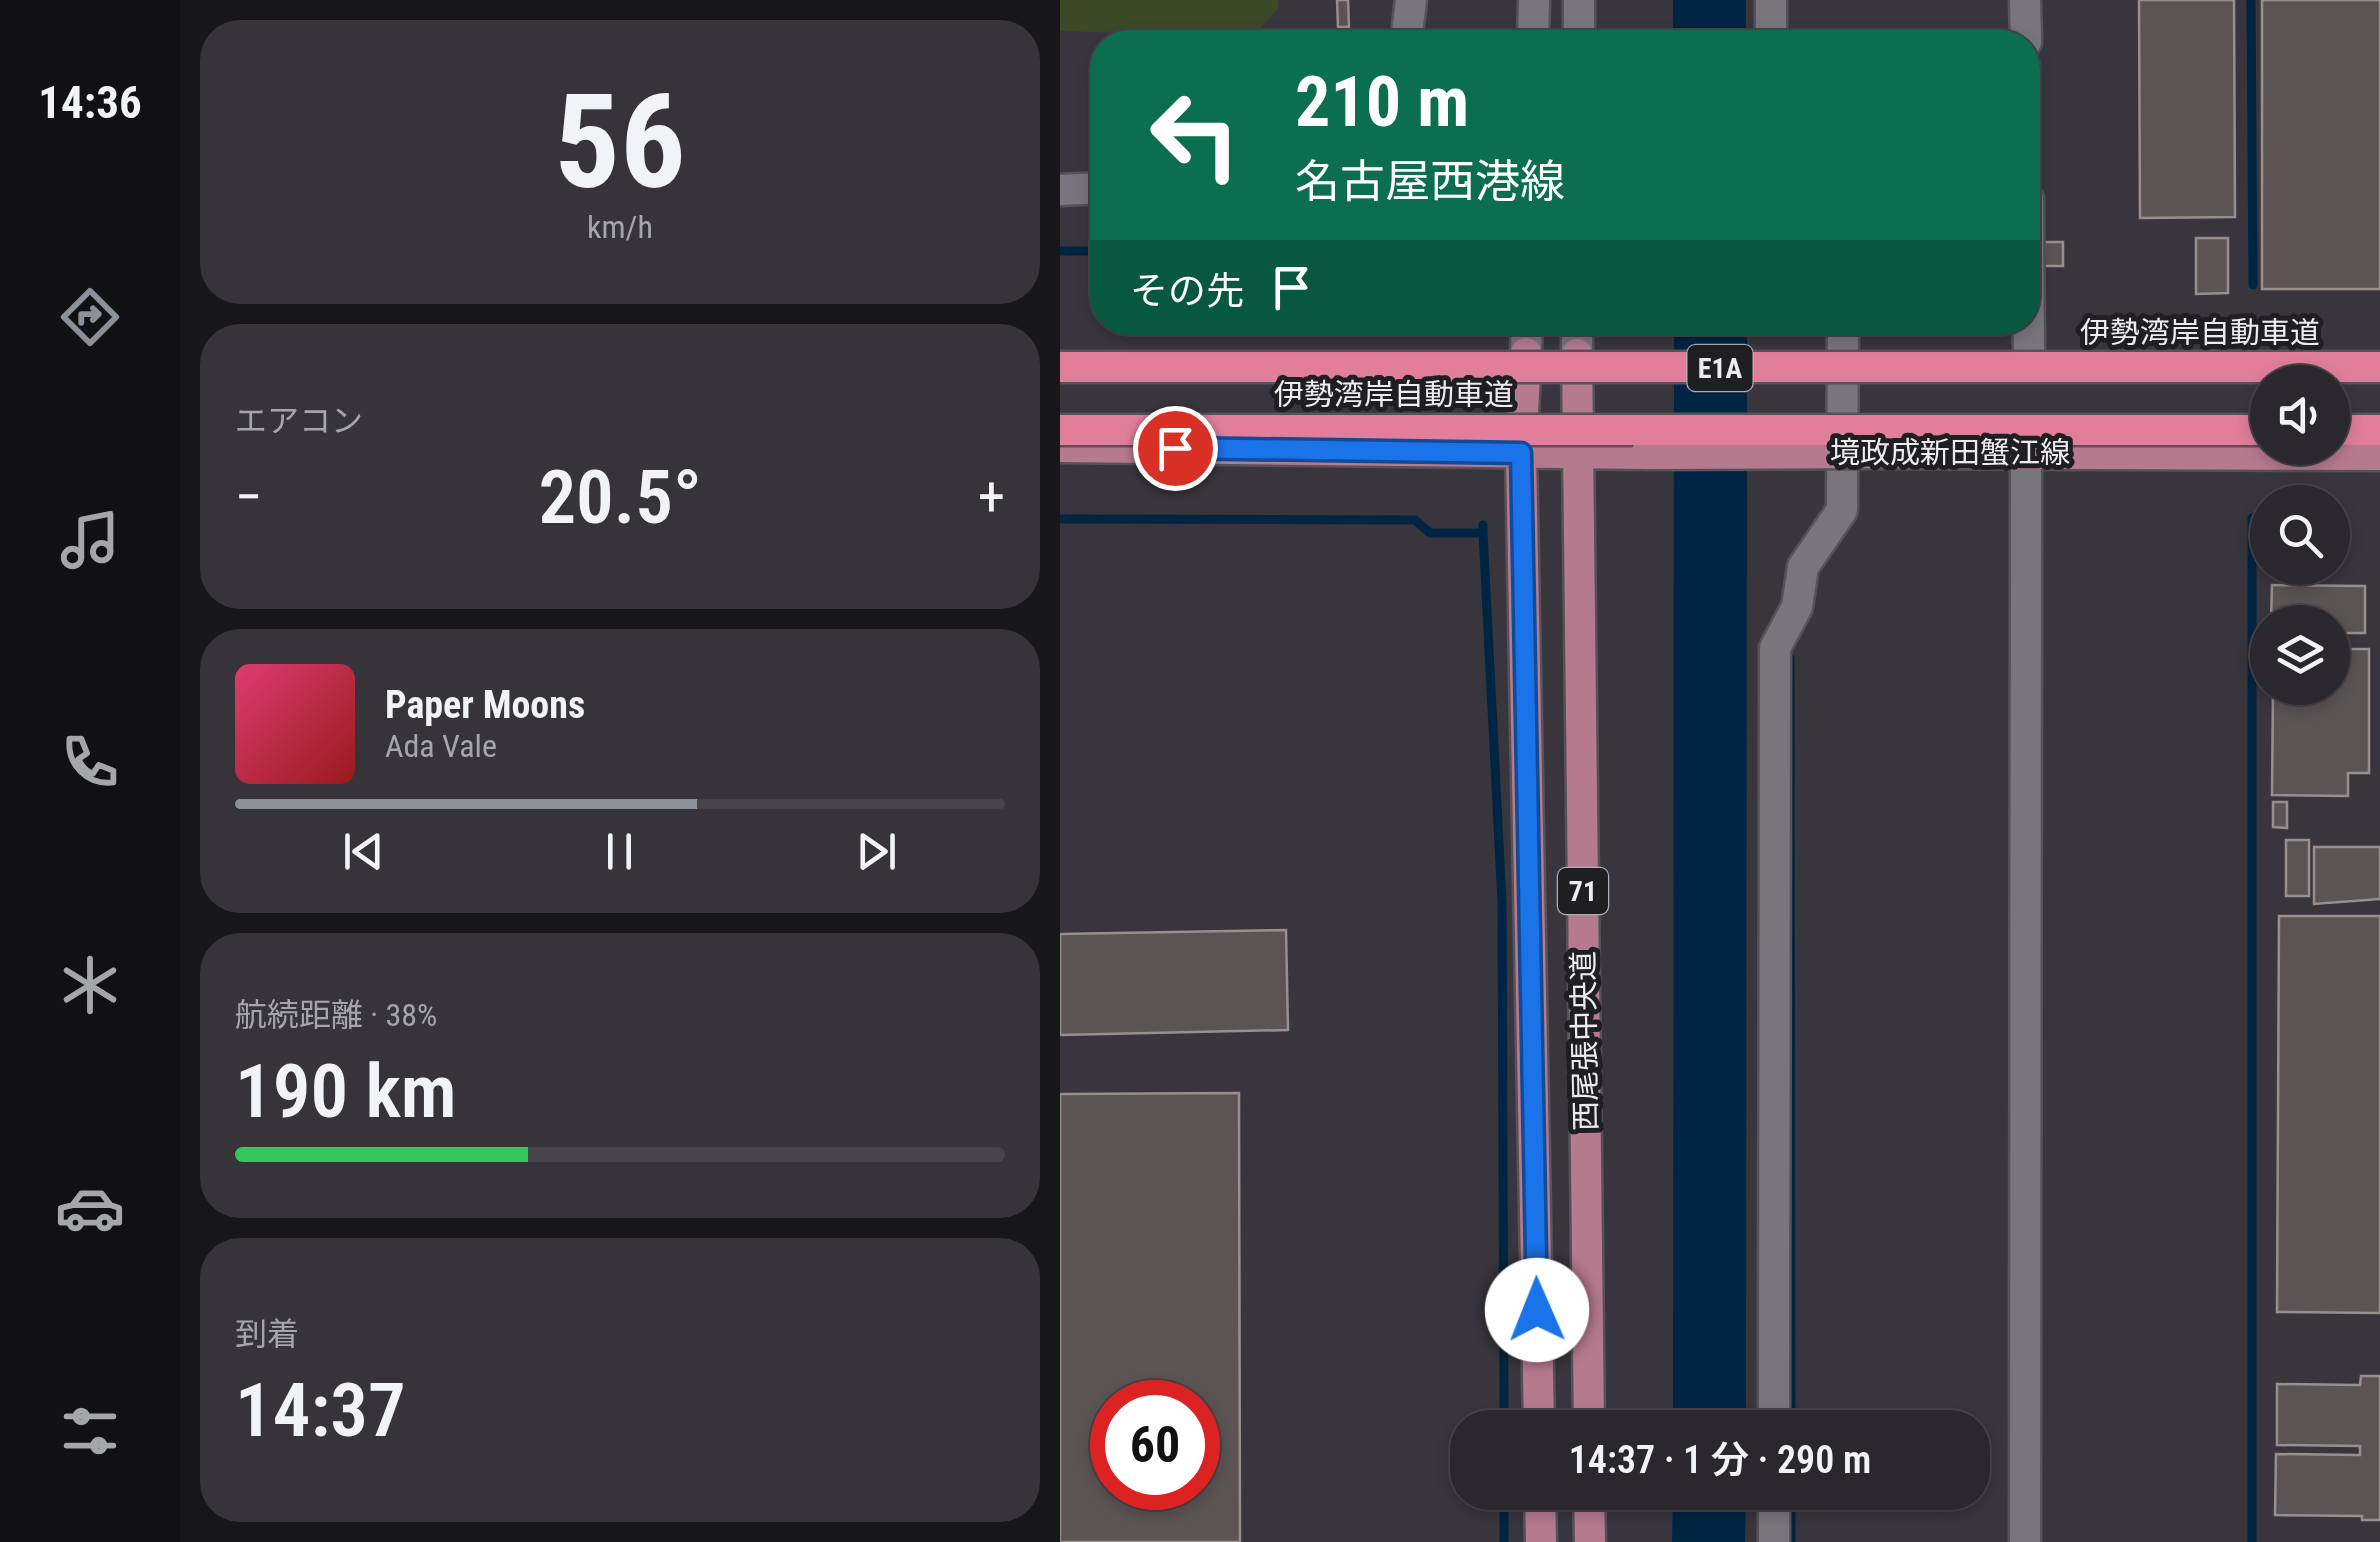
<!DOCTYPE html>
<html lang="ja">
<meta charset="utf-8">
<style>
body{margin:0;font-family:"Roboto Condensed","Noto Sans JP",sans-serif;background:#363439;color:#f1f3f6;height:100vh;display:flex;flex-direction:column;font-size:38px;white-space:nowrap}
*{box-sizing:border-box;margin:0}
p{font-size:32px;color:#a5a6aa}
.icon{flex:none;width:55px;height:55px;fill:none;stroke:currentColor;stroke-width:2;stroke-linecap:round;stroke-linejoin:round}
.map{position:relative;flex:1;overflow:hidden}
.panel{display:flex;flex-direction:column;gap:20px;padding:20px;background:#171619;width:880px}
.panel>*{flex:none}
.banner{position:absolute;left:30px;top:30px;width:950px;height:305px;border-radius:40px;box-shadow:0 5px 15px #0003,0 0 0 2px #464449;background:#0b6e4f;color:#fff;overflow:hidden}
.fabs{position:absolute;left:1190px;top:365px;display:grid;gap:20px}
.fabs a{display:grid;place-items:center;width:100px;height:100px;border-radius:50%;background:#2a282d;box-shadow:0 5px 15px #0003,0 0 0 2px #464449;font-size:50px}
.speed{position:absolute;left:30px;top:1380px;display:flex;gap:20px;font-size:50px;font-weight:700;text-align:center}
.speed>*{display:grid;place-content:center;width:130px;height:130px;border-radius:50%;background:#2a282d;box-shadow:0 5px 15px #0003,0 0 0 2px #464449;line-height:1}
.speed .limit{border:15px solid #d22;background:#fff;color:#111}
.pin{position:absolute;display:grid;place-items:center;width:85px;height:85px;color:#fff;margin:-42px;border:5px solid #fff;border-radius:50%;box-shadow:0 2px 10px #0007}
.me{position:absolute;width:110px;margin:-55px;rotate:359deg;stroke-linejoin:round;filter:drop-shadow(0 0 8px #0008)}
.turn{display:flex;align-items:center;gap:35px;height:210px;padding:0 40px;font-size:45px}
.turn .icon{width:130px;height:130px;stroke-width:2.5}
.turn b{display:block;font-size:70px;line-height:85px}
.then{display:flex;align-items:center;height:95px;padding:0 40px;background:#0003;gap:20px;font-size:38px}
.big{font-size:75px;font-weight:600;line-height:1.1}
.panel .tile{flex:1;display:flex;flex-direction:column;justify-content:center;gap:15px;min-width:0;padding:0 35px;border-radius:40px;background:#363439}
.panel .dial{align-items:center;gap:0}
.dial b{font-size:130px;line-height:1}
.song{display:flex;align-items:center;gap:30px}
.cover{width:120px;height:120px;border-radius:15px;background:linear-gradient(135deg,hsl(340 70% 55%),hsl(0 70% 35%))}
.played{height:10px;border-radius:5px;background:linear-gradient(90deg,#8c9099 60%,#464449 60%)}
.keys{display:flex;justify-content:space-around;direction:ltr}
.heat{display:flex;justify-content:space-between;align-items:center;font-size:55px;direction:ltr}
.charge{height:15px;border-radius:8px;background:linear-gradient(90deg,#34c759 38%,#464449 0)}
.trip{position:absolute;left:390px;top:1410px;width:540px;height:100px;border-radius:40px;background:#2a282d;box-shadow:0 5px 15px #0003,0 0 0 2px #464449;font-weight:600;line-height:100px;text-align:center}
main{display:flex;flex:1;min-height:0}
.dock{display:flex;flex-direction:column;width:180px;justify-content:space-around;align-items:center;background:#111012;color:#a5a6aa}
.dock .icon{width:70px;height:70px}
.dock .active{color:#8c9099}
.dock b{font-size:45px;color:#f1f3f6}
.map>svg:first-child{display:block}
.green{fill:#3b4927}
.water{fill:#002542}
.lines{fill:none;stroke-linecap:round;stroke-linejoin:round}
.stream{stroke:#002542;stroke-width:9}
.building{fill:#5c5454;stroke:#978e8e;stroke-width:2.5;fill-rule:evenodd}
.minor-casing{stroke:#555358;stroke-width:35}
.major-casing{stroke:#555358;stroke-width:35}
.highway-casing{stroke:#555358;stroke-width:35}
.minor{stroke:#78757c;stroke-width:30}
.major{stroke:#b67a8f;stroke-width:30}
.highway{stroke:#e07e9c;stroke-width:30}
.major-bridge-casing{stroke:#555358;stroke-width:35;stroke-linecap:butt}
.highway-bridge-casing{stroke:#555358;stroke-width:35;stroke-linecap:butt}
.major-bridge{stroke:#b67a8f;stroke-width:30}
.highway-bridge{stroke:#e07e9c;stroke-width:30}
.route-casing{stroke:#114b97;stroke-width:25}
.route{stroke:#1a73e8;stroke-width:18}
.labels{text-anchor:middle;stroke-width:10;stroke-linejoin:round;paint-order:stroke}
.shield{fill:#1f1e21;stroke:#aeaeb0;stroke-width:2.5}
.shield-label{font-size:28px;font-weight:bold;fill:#ecebee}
.street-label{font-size:30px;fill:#ecebee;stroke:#1f1e21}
</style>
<main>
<nav class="dock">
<b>14:36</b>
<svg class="icon active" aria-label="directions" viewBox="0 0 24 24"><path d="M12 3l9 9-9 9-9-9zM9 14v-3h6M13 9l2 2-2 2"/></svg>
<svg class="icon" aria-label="music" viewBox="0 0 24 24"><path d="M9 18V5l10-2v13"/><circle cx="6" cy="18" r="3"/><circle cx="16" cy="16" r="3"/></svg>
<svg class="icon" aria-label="phone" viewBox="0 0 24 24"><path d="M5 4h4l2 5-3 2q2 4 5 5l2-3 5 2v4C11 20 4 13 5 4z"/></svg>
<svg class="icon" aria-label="climate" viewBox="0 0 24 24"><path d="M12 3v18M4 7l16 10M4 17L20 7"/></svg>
<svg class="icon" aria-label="car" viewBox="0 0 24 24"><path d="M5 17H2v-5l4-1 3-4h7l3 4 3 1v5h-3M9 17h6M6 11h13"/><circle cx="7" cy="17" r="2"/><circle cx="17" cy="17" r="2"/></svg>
<svg class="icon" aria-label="filters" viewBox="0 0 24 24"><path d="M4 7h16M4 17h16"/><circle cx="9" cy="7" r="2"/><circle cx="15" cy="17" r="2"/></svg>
</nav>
<section class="panel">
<div class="tile dial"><b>56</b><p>km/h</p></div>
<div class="tile"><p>エアコン</p>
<div class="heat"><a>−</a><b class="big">20.5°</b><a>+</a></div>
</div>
<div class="tile">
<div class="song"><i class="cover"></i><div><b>Paper Moons</b><p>Ada Vale</p></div></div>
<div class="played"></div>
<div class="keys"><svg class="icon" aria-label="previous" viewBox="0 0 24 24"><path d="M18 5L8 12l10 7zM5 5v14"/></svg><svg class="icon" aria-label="pause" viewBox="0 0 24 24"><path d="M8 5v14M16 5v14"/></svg><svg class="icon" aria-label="next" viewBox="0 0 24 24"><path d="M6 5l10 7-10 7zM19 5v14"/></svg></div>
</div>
<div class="tile"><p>航続距離 · 38%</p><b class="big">190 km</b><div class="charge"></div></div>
<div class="tile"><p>到着</p><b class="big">14:37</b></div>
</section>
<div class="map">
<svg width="1320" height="1542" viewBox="0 0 1320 1542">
<rect width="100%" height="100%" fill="#38363c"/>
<path class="green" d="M0,0H218V9L192,37L0,31Z"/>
<path class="water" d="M613,0H686V42H613Z
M614,323H687L686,1427L613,1428Z
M613,1493H686L685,1542H612Z"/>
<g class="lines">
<path class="stream" d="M1191,0L1193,285
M0,251H42
M1192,518V1542
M0,519L355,520L370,533H423V525
M423,533L442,902L444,1428
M730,658L731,1428
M444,1492V1542
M731,1492V1542"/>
</g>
<path class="building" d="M277,0H288L289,27H278Z
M1079,0H1174L1175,217L1080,218Z
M1202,0H1320V289H1202Z
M1136,238H1168V293L1136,294Z
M982,242H1003V266H983Z
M1212,585L1305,586V633H1272V622H1211Z
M1272,649H1309V773H1288V796L1212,795L1213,688H1272Z
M1213,802H1227V828L1213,827Z
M1226,840H1249V896H1226Z
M1254,847H1320V899L1254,904Z
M1219,916H1320V1313L1217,1312Z
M226,930L228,1030L0,1035V934Z
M179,1093L180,1542H0V1094ZM52,1402H138V1488H52Z
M1301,1376H1320V1520H1302V1516L1215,1515L1216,1454L1300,1455V1446L1217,1445V1384L1300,1385Z"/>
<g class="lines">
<g class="minor-casing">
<path id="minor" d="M711,0V42
M965,0L966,42
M346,42L351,0
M473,42L474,0
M519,42V0
M0,190L42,188
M968,199L969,356
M466,353L467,322
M517,354V322
M714,1428L715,648L737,607L743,567L782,510L783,322
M714,1542V1492
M965,1542L966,453"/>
</g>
<g class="major-casing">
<path id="major" d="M466,353L461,453L479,1428
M517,354L529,1428
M0,447L586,454
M807,453L1320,455
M480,1492L481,1542
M529,1492L530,1542"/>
</g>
<g class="highway-casing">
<path id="highway" d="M1272,430H1320"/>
</g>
<use href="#minor" class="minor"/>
<use href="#major" class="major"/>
<use href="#highway" class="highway"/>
<g class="major-bridge-casing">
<path id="major-bridge" d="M586,454L807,453"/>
</g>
<g class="highway-bridge-casing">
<path id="highway-bridge" d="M0,367H1320
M0,430H1208"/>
</g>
<use href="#major-bridge" class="major-bridge"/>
<use href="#highway-bridge" class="highway-bridge"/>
</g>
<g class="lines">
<g class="route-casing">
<path id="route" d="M115,448L461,453L477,1310"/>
</g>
<use href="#route" class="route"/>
</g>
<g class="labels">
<g class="shield">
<rect x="627.5" y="345" width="65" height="46" rx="8"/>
<rect x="498" y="868" width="50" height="46" rx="8"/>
</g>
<g class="shield-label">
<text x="660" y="378">E1A</text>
<text x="523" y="901">71</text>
</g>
<g class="street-label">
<text x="1140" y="343">伊勢湾岸自動車道</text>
<text x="334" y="405">伊勢湾岸自動車道</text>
<text x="890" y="463">境政成新田蟹江線</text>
<text transform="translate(525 1041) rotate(-91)" y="10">西尾張中央道</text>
</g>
</g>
</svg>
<div class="fabs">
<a><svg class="icon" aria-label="sound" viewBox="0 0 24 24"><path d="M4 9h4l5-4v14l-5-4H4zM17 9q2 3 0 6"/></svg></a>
<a><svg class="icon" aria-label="search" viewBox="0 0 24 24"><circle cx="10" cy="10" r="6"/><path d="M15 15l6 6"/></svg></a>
<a><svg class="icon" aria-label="layers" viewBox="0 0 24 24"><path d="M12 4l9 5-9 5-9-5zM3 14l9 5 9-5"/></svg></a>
</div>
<div class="speed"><div class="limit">60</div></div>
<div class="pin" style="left:115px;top:448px;background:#d93025"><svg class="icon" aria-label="arrive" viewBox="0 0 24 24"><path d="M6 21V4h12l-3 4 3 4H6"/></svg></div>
<svg class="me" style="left:477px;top:1310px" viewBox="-20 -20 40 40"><circle r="19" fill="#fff"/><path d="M0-13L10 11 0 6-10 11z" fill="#1a73e8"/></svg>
<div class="trip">14:37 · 1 分 · 290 m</div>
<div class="banner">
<div class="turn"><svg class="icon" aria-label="left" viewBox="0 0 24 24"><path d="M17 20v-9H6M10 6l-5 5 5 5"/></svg><div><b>210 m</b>名古屋西港線</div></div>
<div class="then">その先<svg class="icon" aria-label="arrive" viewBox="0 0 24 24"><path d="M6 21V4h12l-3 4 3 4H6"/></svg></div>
</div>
</div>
</main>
